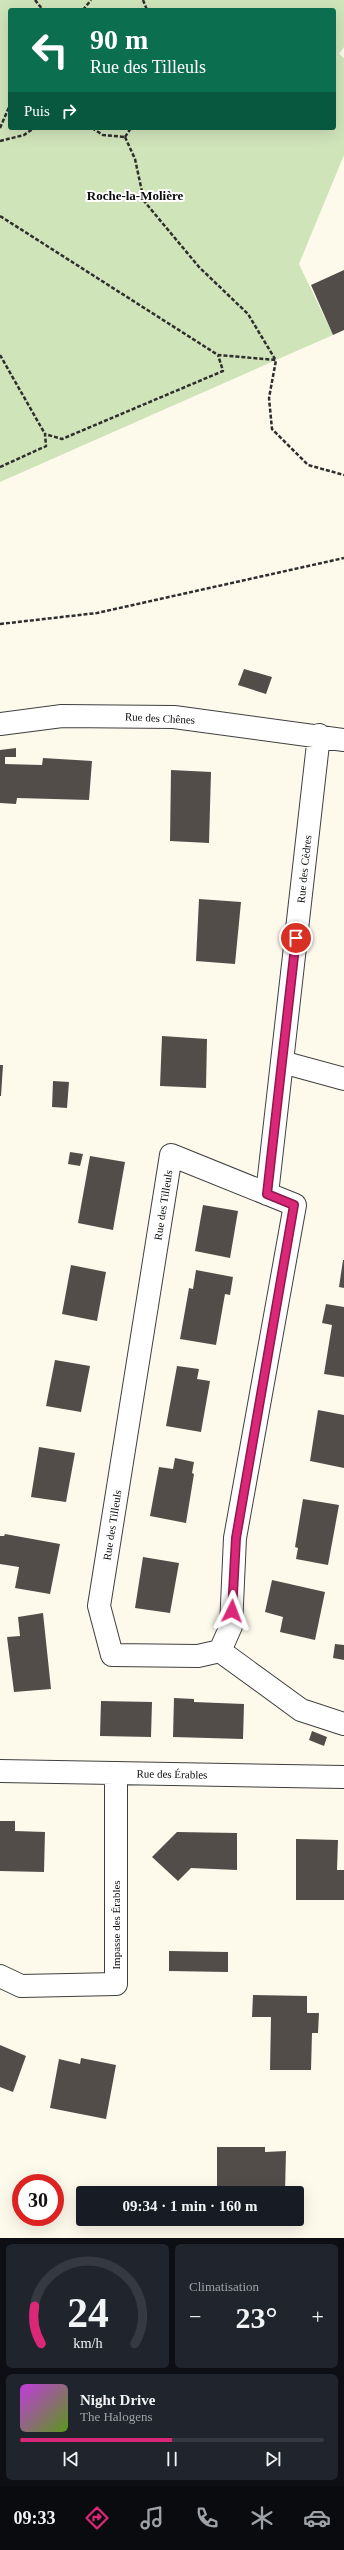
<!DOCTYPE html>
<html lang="fr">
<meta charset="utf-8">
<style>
body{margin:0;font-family:"Times New Roman",serif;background:#20242c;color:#f1f3f6;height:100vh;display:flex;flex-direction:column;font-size:15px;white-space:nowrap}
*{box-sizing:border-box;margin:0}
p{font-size:13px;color:#9ea1a6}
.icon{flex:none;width:22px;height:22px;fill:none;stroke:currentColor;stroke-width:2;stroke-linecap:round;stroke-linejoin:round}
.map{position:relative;height:2238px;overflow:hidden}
.drawer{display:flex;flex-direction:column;gap:6px;padding:6px;background:#0d0f14;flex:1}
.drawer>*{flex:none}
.hud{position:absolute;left:8px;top:8px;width:328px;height:122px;border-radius:4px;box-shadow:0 4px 16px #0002;background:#0b6e4f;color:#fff;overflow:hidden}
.speed{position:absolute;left:12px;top:2174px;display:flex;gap:8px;font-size:20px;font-weight:700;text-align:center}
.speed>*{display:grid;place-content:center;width:52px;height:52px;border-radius:50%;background:#171b24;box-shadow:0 4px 16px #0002;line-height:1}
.speed .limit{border:6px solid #d22;background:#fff;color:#111}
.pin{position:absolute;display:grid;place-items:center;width:34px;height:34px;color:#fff;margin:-17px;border:2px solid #fff;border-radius:50%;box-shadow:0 1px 4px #0007}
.me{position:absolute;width:44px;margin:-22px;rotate:3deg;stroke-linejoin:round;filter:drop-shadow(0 0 3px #0008)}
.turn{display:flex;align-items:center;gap:14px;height:84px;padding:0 16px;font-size:18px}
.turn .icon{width:52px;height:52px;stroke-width:2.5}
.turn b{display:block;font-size:28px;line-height:34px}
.then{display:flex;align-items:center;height:38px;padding:0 16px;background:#0003;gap:8px;font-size:15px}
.big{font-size:30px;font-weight:800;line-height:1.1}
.drawer .tile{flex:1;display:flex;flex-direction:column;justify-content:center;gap:6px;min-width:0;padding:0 14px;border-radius:6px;background:#20242c}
.drawer .dial{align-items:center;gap:0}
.dial svg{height:104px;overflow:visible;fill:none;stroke:#363941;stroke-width:7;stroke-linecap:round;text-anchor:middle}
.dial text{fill:#f1f3f6;stroke:none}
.song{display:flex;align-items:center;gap:12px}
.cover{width:48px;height:48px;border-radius:6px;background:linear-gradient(135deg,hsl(290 70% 55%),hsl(90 70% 35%))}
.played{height:4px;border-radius:2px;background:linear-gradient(90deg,#db2777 50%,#363941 50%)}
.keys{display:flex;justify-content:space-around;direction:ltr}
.heat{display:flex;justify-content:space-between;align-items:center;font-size:22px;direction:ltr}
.drawer .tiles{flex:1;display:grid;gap:6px;grid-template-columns:1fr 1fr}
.tile:last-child{grid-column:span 2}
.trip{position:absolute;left:76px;top:2186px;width:228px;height:40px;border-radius:4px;background:#171b24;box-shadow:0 4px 16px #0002;font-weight:800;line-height:40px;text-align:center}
.menu{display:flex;height:64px;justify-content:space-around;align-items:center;background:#090b0e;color:#9ea1a6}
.menu .icon{width:28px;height:28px}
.menu .current{color:#db2777}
.menu b{font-size:18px;color:#f1f3f6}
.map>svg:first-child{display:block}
.green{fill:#d0e4ba;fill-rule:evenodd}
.building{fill:#534d49}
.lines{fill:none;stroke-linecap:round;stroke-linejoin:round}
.street-casing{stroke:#3f3f3f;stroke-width:24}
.path{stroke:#2e2e2e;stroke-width:2.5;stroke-dasharray:4 2;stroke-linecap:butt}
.street{stroke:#fff;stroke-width:22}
.route-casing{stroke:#8e194d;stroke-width:10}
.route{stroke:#db2777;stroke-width:7}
.labels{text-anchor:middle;stroke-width:4;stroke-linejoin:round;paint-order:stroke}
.street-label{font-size:11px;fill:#0c0c0c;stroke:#fff}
.quarter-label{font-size:13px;font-weight:bold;fill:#0c0c0c;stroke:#fff}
</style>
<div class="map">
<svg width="344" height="2238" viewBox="0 0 344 2238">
<rect width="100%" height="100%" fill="#fdfaec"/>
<path class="green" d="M0,0H344V47L339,54L344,58V155L299,264L333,335L0,482ZM10,10H334V128H10Z"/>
<path class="building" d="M344,270V330L333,335L311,285Z
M244,669L272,677L266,694L238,685Z
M16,748V757H5V764L42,765L43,758L92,761L89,800L17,798L16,804L0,803V750Z
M171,770L211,772L209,843L170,841Z
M199,899L241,902L235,964L196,961Z
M162,1036L207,1039L206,1088L160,1086Z
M0,1065H3L1,1096H0Z
M53,1081L69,1082L67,1108L52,1107Z
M70,1152L83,1154L80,1166L68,1164Z
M90,1156L125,1162L113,1230L78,1223Z
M203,1205L238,1211L230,1258L195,1251Z
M343,1260H344V1288L339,1287Z
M71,1265L106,1272L97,1321L62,1314Z
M196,1270L233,1277L230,1295L225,1294L216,1345L180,1339L189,1288L193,1289Z
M326,1304L344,1307V1377L324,1374L332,1325L322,1323Z
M55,1360L90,1366L81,1412L46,1406Z
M177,1366L199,1369L197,1379L210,1381L201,1432L166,1426Z
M318,1410L344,1415V1468L310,1461Z
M39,1447L75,1453L66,1502L31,1497Z
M175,1458L194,1462L192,1473L194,1474L186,1523L150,1516L159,1467L173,1469Z
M303,1499L339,1505L328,1565L296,1559L298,1548L295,1547Z
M5,1534L60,1544L50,1594L15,1588L19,1567L0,1564V1536H4Z
M143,1557L179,1563L170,1613L135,1608Z
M272,1580L325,1592L315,1640L280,1632L283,1617L265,1612Z
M43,1613L51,1689L14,1692L7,1637L20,1636L18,1617Z
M335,1644L344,1645V1660L333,1658Z
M174,1698L194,1699V1702L244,1704L243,1739L173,1737Z
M101,1701L152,1702L151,1737L100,1736Z
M312,1731L327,1737L324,1746L309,1740Z
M0,1821H15V1831L45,1832L44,1872L0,1871Z
M177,1832L237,1833V1870L191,1868L178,1881L152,1857Z
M296,1839L338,1840L337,1870H344V1900H296Z
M169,1951L228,1952V1972L169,1971Z
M253,1995L307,1996V2013H319L318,2033H312L311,2070H270L271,2017H252Z
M0,2045L26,2056L13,2092L0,2087Z
M81,2058L116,2065L106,2119L50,2108L59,2059L80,2064Z
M217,2147H265V2152L286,2151L285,2193H244V2187H217Z"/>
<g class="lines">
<g class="street-casing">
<path id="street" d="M0,724L62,716L174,717L344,740
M282,1062L344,1079
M171,1155L295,1205L235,1538L231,1626L220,1651L198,1656L112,1655L99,1606Z
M267,1194L319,735
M220,1651L301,1710L344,1724
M0,1771L344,1777
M0,1976L21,1986L116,1984V1773"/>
</g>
<path class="path" d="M35,0L43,10
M143,0L147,10
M83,10L91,0
M0,128L10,105
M92,128L103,135L125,137
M125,137L135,159L144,201L199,267L248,314L275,359
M125,137L131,128
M0,141L24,135L34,128
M0,216L218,355L276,360L269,398L272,429L308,465L344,475
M0,355L45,434
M0,467L46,446L45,434L62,439L223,371L218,355
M0,624L97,613L344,558"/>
<use href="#street" class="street"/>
</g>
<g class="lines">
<g class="route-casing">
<path id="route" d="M232,1611L236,1538L294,1205L267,1194L296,938"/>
</g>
<use href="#route" class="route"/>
</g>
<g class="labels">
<g class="street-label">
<text transform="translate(160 718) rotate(3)" y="4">Rue des Chênes</text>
<text transform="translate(304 869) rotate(-84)" y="4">Rue des Cèdres</text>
<text transform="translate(163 1205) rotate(-81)" y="4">Rue des Tilleuls</text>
<text transform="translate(112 1525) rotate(-81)" y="4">Rue des Tilleuls</text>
<text transform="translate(172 1774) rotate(1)" y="4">Rue des Érables</text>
<text transform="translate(116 1925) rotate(-90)" y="4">Impasse des Érables</text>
</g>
<g class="quarter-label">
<text x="135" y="200">Roche-la-Molière</text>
</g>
</g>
</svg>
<div class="speed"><div class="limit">30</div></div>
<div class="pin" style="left:296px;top:938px;background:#d93025"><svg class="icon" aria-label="arrive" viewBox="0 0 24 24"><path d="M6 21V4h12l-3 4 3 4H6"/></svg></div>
<svg class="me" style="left:232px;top:1611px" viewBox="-20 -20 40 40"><path d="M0-17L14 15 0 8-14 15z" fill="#db2777" stroke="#fff" stroke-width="4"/></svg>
<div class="trip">09:34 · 1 min · 160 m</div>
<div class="hud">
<div class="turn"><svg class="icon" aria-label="left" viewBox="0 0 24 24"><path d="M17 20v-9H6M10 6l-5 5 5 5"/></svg><div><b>90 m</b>Rue des Tilleuls</div></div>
<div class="then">Puis<svg class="icon" aria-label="right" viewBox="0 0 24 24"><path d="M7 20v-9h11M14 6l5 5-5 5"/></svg></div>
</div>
</div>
<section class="drawer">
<div class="tiles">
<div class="tile dial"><svg viewBox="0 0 100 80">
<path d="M14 69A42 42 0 1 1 86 69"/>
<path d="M14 69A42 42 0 0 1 9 40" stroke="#db2777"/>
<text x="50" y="56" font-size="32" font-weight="700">24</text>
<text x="50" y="72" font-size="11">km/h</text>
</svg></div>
<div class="tile"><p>Climatisation</p>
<div class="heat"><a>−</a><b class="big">23°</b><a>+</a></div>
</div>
<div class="tile">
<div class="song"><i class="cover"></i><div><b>Night Drive</b><p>The Halogens</p></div></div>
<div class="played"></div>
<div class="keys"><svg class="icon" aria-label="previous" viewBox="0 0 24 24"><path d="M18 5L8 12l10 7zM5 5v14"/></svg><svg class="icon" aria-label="pause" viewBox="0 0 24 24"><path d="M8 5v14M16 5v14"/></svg><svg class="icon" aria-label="next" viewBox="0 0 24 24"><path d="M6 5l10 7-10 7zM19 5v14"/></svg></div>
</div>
</div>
</section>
<nav class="menu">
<b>09:33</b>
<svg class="icon current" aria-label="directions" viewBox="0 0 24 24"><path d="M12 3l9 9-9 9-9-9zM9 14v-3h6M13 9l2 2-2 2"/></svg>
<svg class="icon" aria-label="music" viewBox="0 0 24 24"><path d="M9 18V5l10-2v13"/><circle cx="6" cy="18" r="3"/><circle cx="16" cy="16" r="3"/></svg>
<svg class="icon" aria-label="phone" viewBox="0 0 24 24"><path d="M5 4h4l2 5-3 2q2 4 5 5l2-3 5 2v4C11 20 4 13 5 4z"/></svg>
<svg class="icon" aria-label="climate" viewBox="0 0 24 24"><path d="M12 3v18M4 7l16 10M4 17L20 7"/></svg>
<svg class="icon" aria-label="car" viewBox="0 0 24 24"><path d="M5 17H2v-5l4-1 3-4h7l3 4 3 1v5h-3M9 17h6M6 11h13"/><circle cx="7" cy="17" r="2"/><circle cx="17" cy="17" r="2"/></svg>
</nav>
